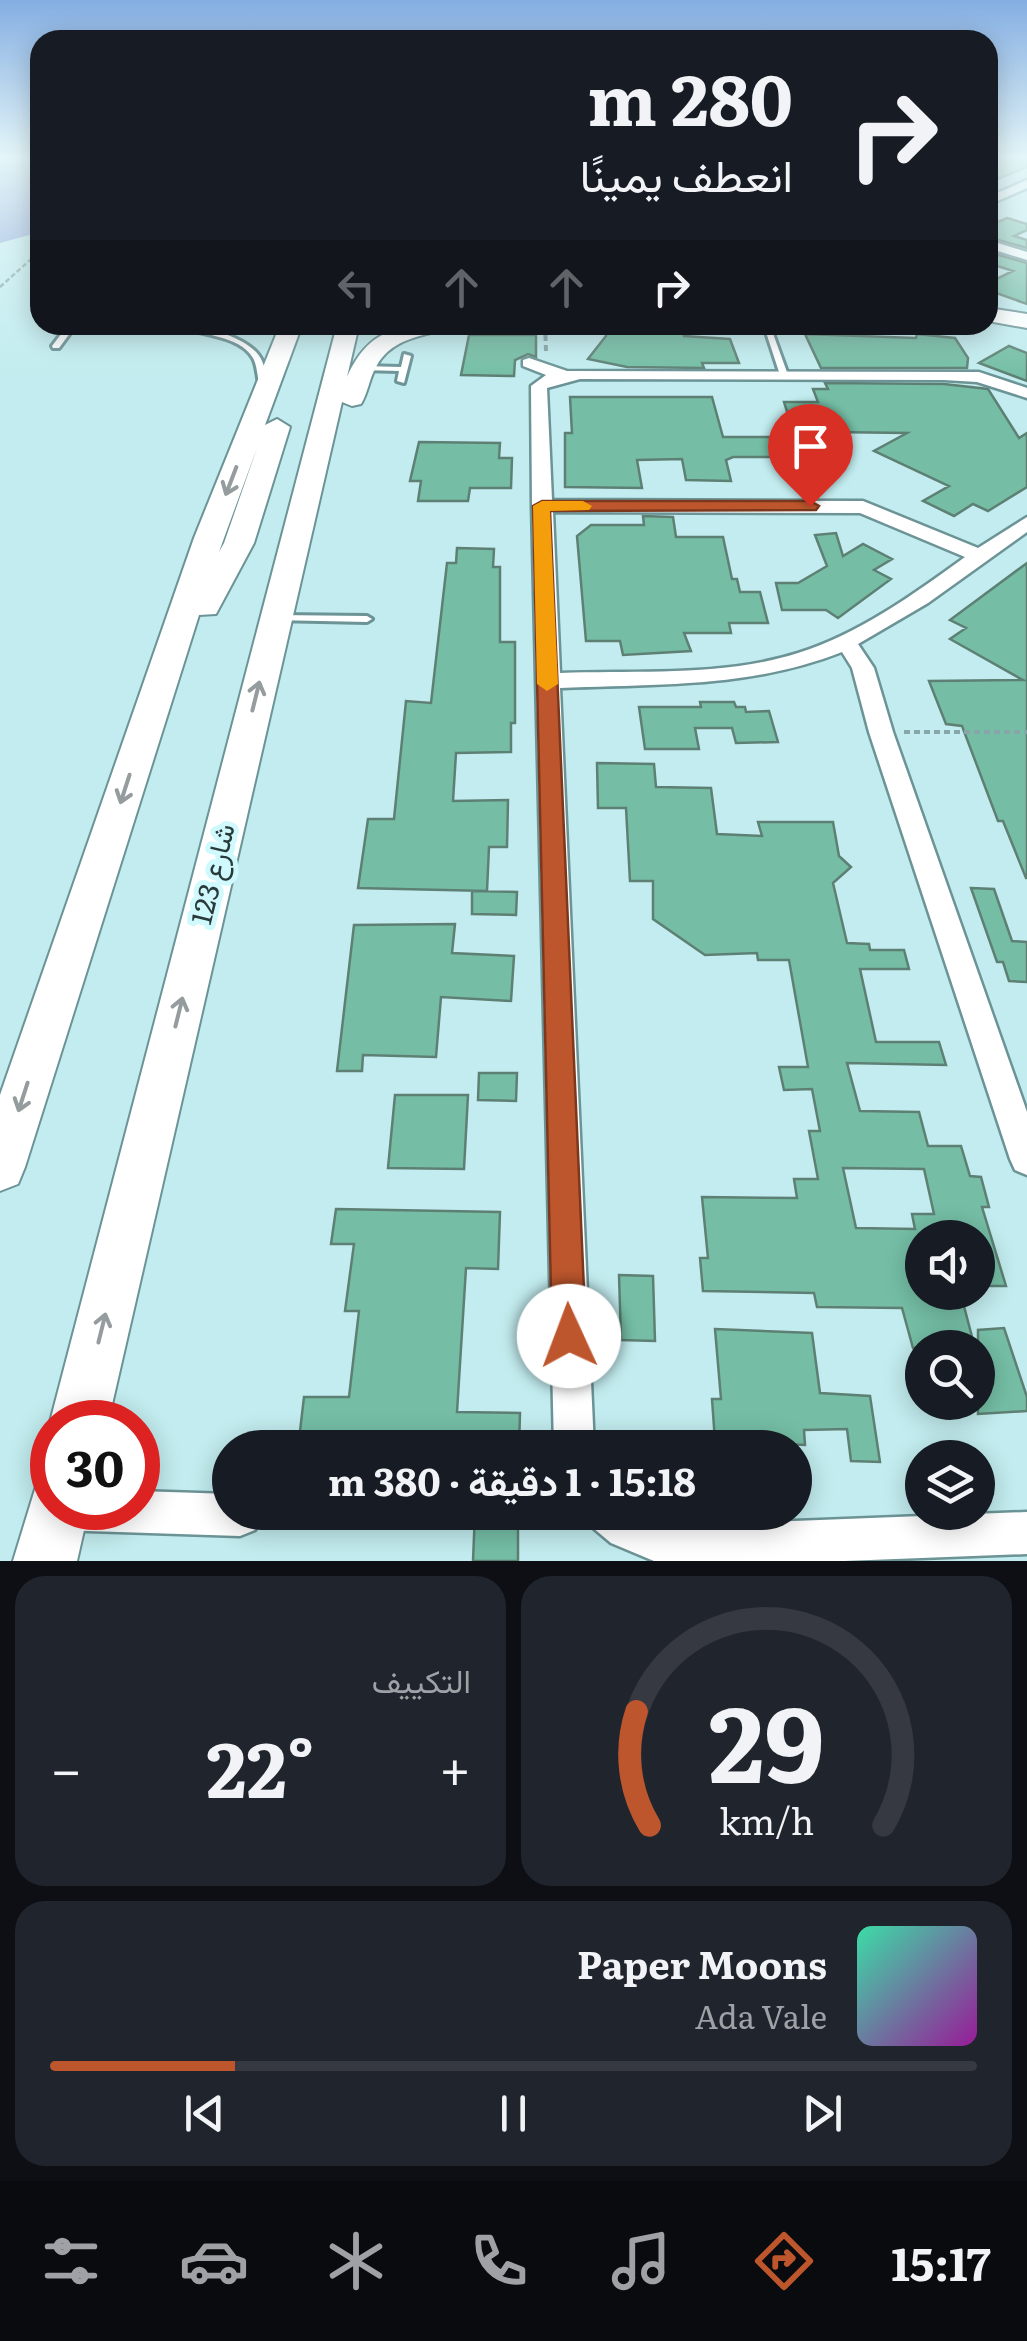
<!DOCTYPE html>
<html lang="ar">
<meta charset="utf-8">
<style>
body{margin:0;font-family:Literata,Vazirmatn,serif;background:#20242c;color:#f1f3f6;direction:rtl;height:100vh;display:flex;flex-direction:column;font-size:38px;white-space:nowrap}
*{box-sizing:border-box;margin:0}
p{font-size:32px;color:#9ea1a6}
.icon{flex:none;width:55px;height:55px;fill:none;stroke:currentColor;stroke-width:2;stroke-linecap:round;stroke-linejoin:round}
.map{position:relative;height:1561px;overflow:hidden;direction:ltr}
.details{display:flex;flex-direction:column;gap:15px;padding:15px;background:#0d0f14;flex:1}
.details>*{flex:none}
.top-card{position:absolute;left:30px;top:30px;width:968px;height:305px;border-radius:30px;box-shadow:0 5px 25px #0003;direction:rtl;background:#171b24;color:#f1f3f6;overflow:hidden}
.controls{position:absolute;left:905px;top:1220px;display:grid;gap:20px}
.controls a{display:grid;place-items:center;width:90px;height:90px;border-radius:50%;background:#171b24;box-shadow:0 5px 25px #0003;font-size:50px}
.speed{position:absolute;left:30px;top:1400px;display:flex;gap:20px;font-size:50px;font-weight:700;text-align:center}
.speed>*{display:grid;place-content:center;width:130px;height:130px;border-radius:50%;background:#171b24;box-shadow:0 5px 25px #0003;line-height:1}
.speed .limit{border:15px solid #d22;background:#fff;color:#111}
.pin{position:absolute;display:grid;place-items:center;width:85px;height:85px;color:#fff;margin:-102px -42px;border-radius:50% 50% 50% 0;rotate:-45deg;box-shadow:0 0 10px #0007}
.pin .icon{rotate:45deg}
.me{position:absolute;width:110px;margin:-55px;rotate:358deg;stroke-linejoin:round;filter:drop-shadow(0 0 8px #0008)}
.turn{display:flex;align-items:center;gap:35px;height:210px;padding:0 40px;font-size:45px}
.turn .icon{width:130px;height:130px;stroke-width:2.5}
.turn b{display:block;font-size:70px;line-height:85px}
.lanes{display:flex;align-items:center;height:95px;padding:0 40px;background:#0003;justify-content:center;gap:50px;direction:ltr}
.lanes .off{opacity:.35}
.big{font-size:75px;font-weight:700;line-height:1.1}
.details .card{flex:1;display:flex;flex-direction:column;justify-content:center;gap:15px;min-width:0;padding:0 35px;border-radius:30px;background:#20242c}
.details .dial{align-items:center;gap:0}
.dial svg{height:260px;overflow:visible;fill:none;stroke:#363941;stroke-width:7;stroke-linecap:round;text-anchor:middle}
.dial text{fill:#f1f3f6;stroke:none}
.song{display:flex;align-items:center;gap:30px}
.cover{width:120px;height:120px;border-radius:15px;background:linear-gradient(135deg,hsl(160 70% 55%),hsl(300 70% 35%))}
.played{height:10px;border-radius:5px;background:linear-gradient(90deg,#bd562c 20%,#363941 20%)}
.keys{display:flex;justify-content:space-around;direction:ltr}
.heat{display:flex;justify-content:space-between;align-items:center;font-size:55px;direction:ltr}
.details .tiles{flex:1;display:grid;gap:15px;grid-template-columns:1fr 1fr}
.card:last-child{grid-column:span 2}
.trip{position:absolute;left:212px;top:1430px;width:600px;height:100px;border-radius:50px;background:#171b24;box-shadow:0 5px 25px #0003;font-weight:700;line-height:100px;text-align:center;direction:rtl}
.menu{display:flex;height:160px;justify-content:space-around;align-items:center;background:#090b0e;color:#9ea1a6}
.menu .icon{width:70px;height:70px}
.menu .on{color:#bd562c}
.menu b{font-size:45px;color:#f1f3f6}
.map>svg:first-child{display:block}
.water{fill:#8ea5da}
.building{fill:#75bea5;stroke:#5e8074;stroke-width:2.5;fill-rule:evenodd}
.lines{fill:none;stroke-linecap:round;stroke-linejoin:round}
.lane-casing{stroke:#6c9396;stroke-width:6}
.street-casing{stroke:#6c9396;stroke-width:5}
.secondary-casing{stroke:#6c9396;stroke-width:4}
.path-far1{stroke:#86a6a8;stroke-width:2.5;stroke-dasharray:5 2.5;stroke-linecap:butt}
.path{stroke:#86a6a8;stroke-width:4;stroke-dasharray:6 4;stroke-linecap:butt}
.lane{fill:#fff;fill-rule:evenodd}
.street{fill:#fff;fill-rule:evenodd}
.secondary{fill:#fff;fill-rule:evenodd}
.oneway{stroke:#949c9d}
.route{fill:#bd562c;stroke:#7b381d;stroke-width:2.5}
.slow{fill:#f59e0b}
.labels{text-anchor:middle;stroke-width:10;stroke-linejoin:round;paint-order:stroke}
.street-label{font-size:28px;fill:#293a3b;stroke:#cff9fc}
</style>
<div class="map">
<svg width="1027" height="1561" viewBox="0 0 1027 1561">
<rect width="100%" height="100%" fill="#c2ecef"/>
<path class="water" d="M0,156H40V232L0,243Z"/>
<path class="building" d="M988,156H1027V167L988,183Z
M1007,218L1027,224V230L1014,236L1027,240V248L988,237V226Z
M988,252L1027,263V304L988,290V283L1013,271L988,263Z
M661,327L662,331H683L684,336L730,339L739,363H702L704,368L627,367L588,359L606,336L605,328Z
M805,334L916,338L917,334L955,338L968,358L967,368H821Z
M469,335H536V357L528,354L515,360L514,376L461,375Z
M1009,346L1027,353V381L979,363Z
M825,383L944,384L988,389L1019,438L1027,433V487L988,511L973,504L954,516L923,501L949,486L874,451L907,433L830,432L827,424H791L784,402H818L813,389H828Z
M570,397H712L723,437H783L790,457H733L726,460L731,481L686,480L682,459L637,460L642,488L565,487V433H572Z
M419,442L500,443L499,458H512L511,488H470L468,501H418L421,481H410Z
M643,516L673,517L676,537H723L732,579H737L740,592H760L768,623H729L731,633H684L691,651L623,655L620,641H586L577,536L591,525H644Z
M836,533L843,556L863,544L892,559L874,570L891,579L838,618L826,610H782L776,583H798L827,566L815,535Z
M457,548L494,549L493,567H500V642H515V723H511V752L456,753L453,801L508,800L507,847H489L487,891L358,888L368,819H394L406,701L431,703L447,563H456Z
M1027,563V878H1026L1003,821H998L962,726L946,724L929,681L1023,680L950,639L966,628L950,620Z
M700,702H734L736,707H745L746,712L769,711L778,742L736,743L732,728H695L699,749H645L639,707H701Z
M597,763L654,764L656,787L711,788L717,834L762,836L758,822H833L839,856L851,867L833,883L847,943L869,944L870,950H904L909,969H860L876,1042H939L946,1065L847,1063L860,1111L919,1112L928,1146H961L970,1176L981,1177L989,1207H982L1006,1286H978V1238H922V1296L961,1295L975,1348H913L902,1308L817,1307L814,1293L703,1291L700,1258H708L702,1197L797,1198L794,1179H818L809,1131H820L812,1089L784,1090L779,1067H808L789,960H758L757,953L705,955L653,919V881H630L626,808H598ZM843,1168L924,1169L934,1214H912L915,1229L856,1228Z
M971,888L994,889L1012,941L1027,942V982L1009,981L1003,962H997Z
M472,891L517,892L516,915L472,914Z
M455,924L452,953L514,956L511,1001L441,997L436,1057L363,1055L362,1071H337L354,925Z
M479,1073H517L516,1101L478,1100Z
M395,1095H468L464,1169L388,1168Z
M336,1209L500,1212L498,1269L466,1268L457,1412L520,1413L519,1448H298L304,1397H349L359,1311H345L354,1244H331Z
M619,1275L653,1276L655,1341L621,1340Z
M1004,1328L1027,1397V1411L978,1414V1330Z
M715,1329L812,1333L820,1393L870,1396L880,1462L851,1461L847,1429L804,1430L805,1445L715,1441L712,1399H721Z
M475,1512H518V1561H473Z"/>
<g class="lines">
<g class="lane-casing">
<path id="lane" d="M68,325H76L59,348H53L52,346Z
M177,325C201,325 252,337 262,361C266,370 267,383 268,392L261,390C257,380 258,367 253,358C239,334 199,336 177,325Z
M764,326L771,328L788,375L787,377L780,375Z
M404,354L411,356L404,383L397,381L399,371L363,370L359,368L363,366L401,367Z
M277,615L367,616L372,619L367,622L273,620L272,618Z"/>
</g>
<g class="street-casing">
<path id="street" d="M1027,180V188L988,205V197Z
M988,240L1027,252V260L988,248Z
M529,358L567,371L979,372L1027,388V398L977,382L944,380L580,379L547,388L552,500L863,501L978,548L1027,517V532L928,603L858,644L874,668L893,732L1027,1112V1175L1015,1170L1010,1159L869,732L852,668L842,652C751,688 656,684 560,688L594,1448H554L532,506L531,386L546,375L523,366V360ZM553,512L860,513L965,557C914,594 859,634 798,653C723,677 638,670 560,673Z
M52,1491V1508H138V1491L230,1494V1512L261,1515L255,1530L240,1536L58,1530L43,1524L37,1509L43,1494Z
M587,1512H639L656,1520L691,1525L1027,1512V1554L844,1561H654L611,1543L592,1527Z"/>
</g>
<g class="secondary-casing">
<path id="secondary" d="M988,308L1027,314V328L988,321Z
M280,325H302L265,425L277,419L290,427L254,543L216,614L199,615L25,1167L18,1184L0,1191V1095L194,538ZM257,448L224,543L219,552L224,538Z
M337,325H359L347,377C369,328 399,325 447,325L444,330C418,336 389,341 376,367C369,379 368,393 361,404L352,406L342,402L108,1422H52V1429L50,1422Z
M52,1479V1508H89L77,1561H13L36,1486Z"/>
</g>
<path class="path-far1" d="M0,287L40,251"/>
<path class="path" d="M545,325L546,351
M904,732H1027"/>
<use href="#lane" class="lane"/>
<use href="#street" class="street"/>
<use href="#secondary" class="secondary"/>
</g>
<defs><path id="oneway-shaft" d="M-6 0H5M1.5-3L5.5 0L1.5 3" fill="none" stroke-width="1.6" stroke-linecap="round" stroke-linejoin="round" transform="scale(2.5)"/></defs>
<g class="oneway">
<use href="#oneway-shaft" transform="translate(231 481) rotate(111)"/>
<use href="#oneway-shaft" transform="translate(256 696) rotate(-76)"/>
<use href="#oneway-shaft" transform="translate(125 789) rotate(108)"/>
<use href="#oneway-shaft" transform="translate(179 1012) rotate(-76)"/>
<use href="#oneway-shaft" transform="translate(23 1097) rotate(108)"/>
<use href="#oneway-shaft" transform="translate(102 1328) rotate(-76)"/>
</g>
<linearGradient id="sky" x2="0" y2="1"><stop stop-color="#84aee2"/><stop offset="0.42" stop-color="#e4f6f8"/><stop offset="1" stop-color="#e4f6f8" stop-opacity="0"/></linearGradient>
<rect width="1027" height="375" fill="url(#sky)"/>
<path class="route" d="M810,501L819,506L816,510L550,511L586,1336L581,1348L569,1353L557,1348L552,1336L533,506L542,501Z"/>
<path class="slow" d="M583,501L592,506L589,510L550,511L558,684L547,691L537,684L533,506L542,501Z"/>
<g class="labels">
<g class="street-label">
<text transform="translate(213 874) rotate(-76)" y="10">شارع 123</text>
</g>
</g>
</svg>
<div class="controls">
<a><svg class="icon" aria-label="sound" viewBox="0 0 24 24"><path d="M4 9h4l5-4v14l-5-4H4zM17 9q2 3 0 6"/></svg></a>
<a><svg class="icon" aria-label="search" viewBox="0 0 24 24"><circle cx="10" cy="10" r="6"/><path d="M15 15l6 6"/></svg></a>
<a><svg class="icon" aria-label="layers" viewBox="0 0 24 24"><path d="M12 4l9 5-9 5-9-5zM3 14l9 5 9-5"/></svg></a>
</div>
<div class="speed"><div class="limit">30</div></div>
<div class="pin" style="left:810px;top:506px;background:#d93025"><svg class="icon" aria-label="arrive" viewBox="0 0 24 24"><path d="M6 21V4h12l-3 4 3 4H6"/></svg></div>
<svg class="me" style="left:569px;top:1336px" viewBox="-20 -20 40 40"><circle r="19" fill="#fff"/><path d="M0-13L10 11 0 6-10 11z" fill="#bd562c"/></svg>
<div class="trip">15:18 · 1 دقيقة · 380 m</div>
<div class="top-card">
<div class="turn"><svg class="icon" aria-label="right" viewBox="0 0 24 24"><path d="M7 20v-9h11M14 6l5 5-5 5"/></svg><div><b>280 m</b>انعطف يمينًا</div></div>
<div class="lanes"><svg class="icon off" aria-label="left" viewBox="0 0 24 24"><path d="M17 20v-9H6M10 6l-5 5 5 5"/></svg><svg class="icon off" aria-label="ahead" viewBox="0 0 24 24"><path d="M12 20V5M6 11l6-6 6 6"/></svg><svg class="icon off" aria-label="ahead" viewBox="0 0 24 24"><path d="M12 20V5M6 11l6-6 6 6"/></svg><svg class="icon" aria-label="right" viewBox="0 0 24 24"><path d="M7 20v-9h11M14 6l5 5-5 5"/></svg></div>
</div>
</div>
<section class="details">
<div class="tiles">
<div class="card dial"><svg viewBox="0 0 100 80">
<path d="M14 69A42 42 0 1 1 86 69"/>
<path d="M14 69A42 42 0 0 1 10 34" stroke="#bd562c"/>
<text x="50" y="56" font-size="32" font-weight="700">29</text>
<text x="50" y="72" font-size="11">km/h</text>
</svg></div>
<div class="card"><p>التكييف</p>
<div class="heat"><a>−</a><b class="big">22°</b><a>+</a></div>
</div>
<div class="card">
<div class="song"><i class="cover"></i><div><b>Paper Moons</b><p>Ada Vale</p></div></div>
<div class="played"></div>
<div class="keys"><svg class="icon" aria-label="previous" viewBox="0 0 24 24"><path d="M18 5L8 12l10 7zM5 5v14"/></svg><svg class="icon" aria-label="pause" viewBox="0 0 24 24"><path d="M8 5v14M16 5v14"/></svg><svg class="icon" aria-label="next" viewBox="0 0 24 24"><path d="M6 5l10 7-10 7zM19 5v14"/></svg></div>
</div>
</div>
</section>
<nav class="menu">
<b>15:17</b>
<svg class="icon on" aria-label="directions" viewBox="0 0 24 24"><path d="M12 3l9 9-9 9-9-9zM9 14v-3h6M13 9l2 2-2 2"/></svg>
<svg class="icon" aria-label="music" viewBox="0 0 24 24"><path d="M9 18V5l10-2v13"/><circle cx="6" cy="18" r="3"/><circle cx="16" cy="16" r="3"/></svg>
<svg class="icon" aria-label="phone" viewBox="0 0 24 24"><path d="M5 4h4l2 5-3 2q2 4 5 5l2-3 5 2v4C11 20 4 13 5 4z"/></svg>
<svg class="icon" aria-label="climate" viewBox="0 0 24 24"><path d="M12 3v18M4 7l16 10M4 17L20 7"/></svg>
<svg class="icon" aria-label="car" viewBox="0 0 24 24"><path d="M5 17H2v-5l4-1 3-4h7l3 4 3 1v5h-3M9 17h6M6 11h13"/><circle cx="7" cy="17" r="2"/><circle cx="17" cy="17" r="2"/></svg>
<svg class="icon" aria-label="filters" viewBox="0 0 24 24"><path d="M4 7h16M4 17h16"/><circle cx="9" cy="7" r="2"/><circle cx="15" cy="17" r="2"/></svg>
</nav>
